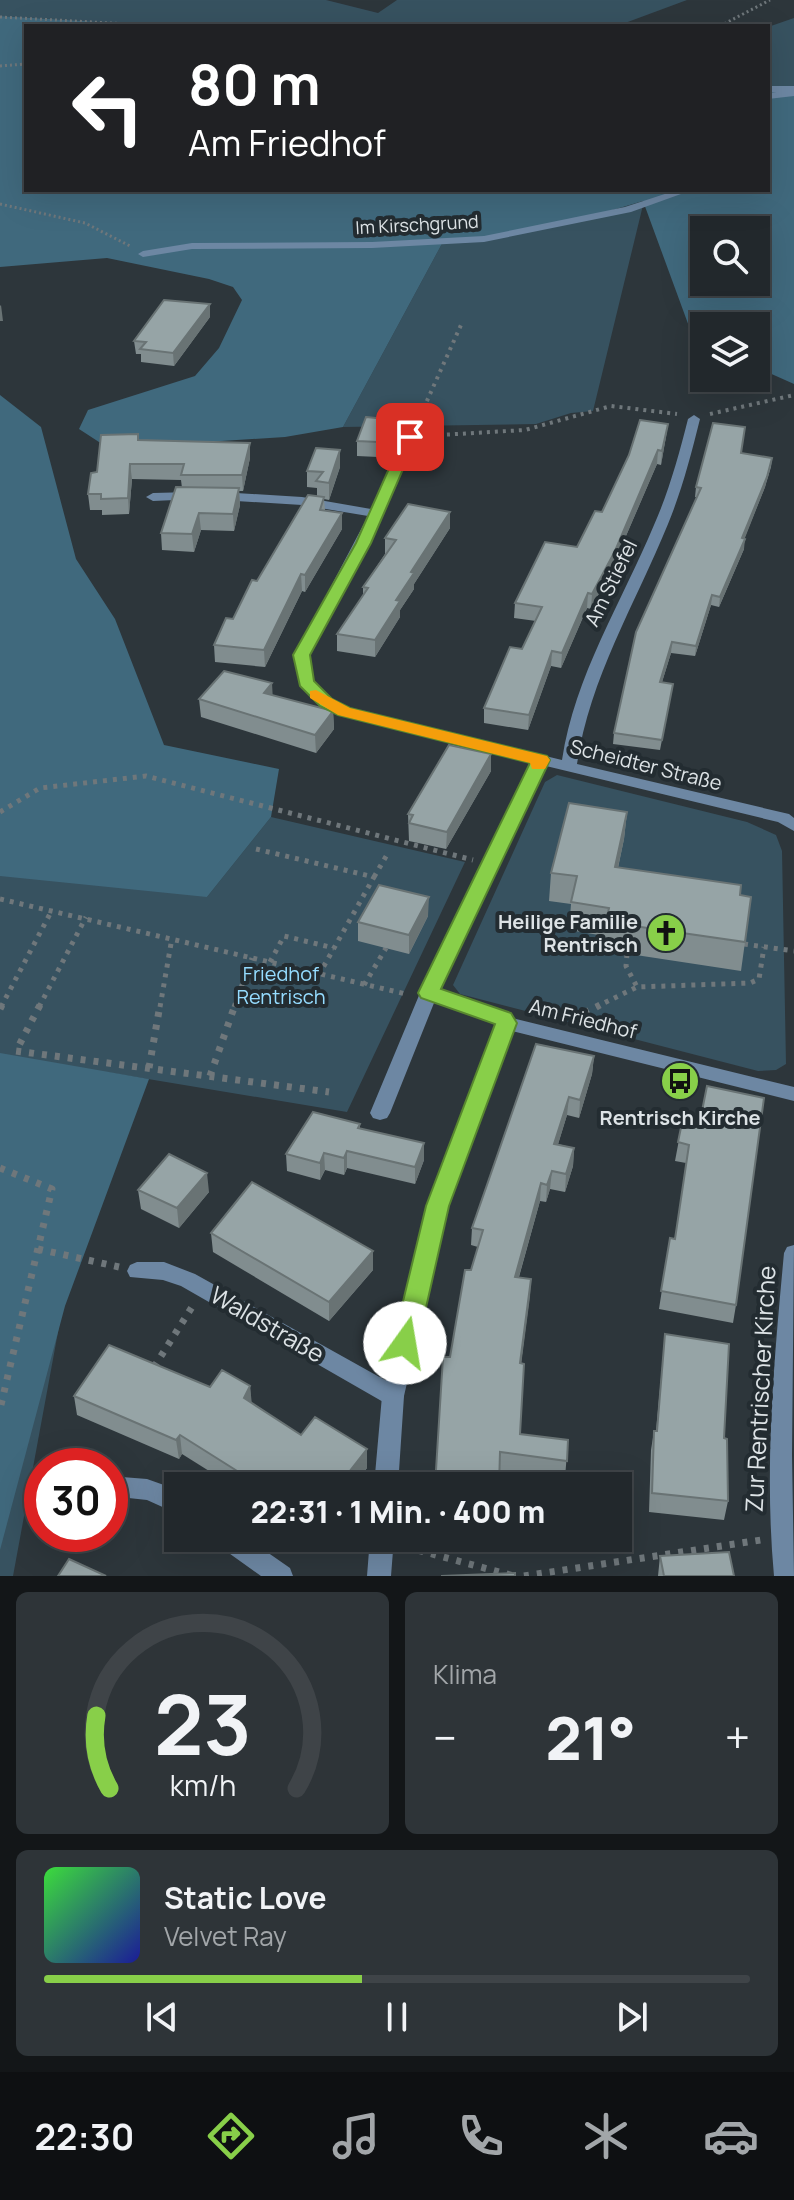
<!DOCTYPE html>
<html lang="de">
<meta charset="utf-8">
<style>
body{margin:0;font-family:Manrope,sans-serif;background:#2e3438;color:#f1f3f6;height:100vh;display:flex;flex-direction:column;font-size:30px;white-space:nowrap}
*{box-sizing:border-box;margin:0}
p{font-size:26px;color:#a2a6a9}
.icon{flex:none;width:44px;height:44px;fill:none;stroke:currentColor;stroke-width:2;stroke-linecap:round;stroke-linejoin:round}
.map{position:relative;height:1576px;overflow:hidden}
.details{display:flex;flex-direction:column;gap:16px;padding:16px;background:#131618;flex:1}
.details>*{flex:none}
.hud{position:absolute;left:24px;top:24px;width:746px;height:168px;border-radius:0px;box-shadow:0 8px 32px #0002,0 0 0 2px #3f4448;background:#202124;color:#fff;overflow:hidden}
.buttons{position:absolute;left:690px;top:216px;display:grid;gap:16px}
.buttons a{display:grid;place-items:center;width:80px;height:80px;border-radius:0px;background:#22282c;box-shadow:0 8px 32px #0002,0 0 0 2px #3f4448;font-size:40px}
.speed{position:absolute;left:24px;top:1448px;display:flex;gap:16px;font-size:40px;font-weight:700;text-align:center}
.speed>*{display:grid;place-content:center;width:104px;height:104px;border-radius:50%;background:#22282c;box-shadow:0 8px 32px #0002,0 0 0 2px #3f4448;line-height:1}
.speed .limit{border:12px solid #d22;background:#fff;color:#111}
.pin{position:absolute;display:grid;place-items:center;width:68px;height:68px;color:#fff;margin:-34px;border-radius:16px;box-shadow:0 4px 12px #0006}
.me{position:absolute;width:88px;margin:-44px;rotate:13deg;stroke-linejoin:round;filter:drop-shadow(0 0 6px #0008)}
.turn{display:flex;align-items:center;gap:28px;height:168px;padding:0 32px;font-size:36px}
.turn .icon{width:104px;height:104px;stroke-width:2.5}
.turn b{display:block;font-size:56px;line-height:68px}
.big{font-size:60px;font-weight:800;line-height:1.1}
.details .tile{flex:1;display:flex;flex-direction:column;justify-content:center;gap:12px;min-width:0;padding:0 28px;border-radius:12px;background:#2e3438}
.details .dial{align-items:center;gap:0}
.dial svg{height:208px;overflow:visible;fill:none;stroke:#3f4448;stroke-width:7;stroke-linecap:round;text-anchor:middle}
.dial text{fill:#f1f3f6;stroke:none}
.song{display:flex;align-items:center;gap:24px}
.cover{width:96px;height:96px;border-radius:12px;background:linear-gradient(135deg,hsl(120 70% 55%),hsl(240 70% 35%))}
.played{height:8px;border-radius:4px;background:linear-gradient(90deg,#88cf49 45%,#3f4448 45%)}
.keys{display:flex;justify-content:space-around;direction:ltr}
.heat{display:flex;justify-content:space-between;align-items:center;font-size:44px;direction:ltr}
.details .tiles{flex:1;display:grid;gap:16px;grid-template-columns:1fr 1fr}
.tile:last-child{grid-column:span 2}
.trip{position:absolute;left:164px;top:1472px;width:468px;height:80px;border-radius:0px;background:#22282c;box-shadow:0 8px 32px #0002,0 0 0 2px #3f4448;font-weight:800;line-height:80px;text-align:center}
.menu{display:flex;height:128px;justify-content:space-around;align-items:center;background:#0e1012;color:#a2a6a9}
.menu .icon{width:56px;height:56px}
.menu .current{color:#88cf49}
.menu b{font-size:36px;color:#f1f3f6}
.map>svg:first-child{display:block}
.green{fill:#375260}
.forest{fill:#40697d;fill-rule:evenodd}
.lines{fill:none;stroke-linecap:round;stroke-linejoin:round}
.path-far3{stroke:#6f777b;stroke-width:3;stroke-dasharray:2 3;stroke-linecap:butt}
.path-far2{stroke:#6f777b;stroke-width:4;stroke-dasharray:3 5;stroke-linecap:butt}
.path-far1{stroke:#6f777b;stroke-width:5;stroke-dasharray:4 6;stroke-linecap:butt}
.path{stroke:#6f777b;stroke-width:7;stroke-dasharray:5 8;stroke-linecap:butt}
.lane{fill:#6d87a3;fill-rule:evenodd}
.street{fill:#6d87a3;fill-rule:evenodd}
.wall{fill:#818d8f}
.shaded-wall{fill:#697374}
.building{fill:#96a4a6;stroke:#697374;stroke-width:2}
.route{fill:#88cf49;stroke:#58872f;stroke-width:2}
.slow{fill:#f59e0b}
.labels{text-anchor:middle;stroke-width:8;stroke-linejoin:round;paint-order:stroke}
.far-street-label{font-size:18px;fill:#dde3e6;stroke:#232c31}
.street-label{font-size:20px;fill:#dde3e6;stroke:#232c31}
.poi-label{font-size:20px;font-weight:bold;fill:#dde3e6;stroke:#232c31;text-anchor:end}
.park-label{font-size:20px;fill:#95dcff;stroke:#232c31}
.near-street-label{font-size:24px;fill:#dde3e6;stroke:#232c31}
</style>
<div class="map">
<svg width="794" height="1576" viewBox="0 0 794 1576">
<rect width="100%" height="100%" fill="#2d363b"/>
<path class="green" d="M0,0H326L378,13L397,0H687L625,23L626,26H168L0,16Z
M794,18V90H768V27Z
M644,201L593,411L571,413L536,424L343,427L444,240L566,224Z
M0,431L207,897L271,817L465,862L347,1112L106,1072L13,1576H0Z
M557,775L747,822L776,835L782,851L786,1064L776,1070L758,1071L460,994L453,985L545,782Z"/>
<path class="forest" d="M0,16L168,26H26V190H768V90H794V384L756,367V326H704V344L694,340L643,201C578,221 513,238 444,240L343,427L285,437L206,442H99L79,429L88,410L195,376L219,348L242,300L233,287L209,279L107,258L0,267ZM704,230H756V282H704Z
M0,395L41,427L76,559L115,619L164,745L279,769L271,817L207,897L0,876Z
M0,1053L149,1079L65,1306L0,1550Z"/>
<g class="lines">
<path class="path-far3" d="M0,17L166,26
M720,26L770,0
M0,66L26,64
M0,204L85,223L132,247"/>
<path class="path-far2" d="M710,414L794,395
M417,423L461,325
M423,436L525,430L611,406L677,414"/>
<path class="path-far1" d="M0,812L40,788L146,776L473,860
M256,849L374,877L320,973
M374,877L388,853
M0,899L406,994
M744,944L794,951
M627,954L626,966L637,987
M270,962L284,936L334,948
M364,985L386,948
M1,1007L52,910
M39,1007L86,917
M160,1007L172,938
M234,1007L252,958
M596,1007L637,987L750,983L759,979L764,947"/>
<path class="path" d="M40,1005L16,1051L329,1092
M0,1009L2,1005
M573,1019L600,1005
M149,1068L160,1005
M210,1076L235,1005
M0,1168L52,1189L0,1409
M38,1249L119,1267
M154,1367L192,1307
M406,1547L514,1576
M524,1576L761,1540"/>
<path class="lane" d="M794,90V96L768,99V93Z
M677,190H692L631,212L484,242L372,248L192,249L143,257L138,254L143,251L192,243L372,242L484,236L625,207Z
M429,987L435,988L438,993L390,1113L387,1118L380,1120L373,1118L370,1113L420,993L423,988Z
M137,1262H164L195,1274L401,1389L404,1396L401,1403L393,1406L385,1403L181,1286L163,1280L130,1277L127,1271L130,1265Z
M122,1477L147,1479L178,1490V1514L147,1500L110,1496V1478Z
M215,1538H247L290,1568L293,1576H261L219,1546Z"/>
<path class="street" d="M768,86H794V92H768Z
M694,415L700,419C691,455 682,490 668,524C635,605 590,677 577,764L789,814L794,818V831L778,822L546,766L440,990L509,1014L512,1018L794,1087V1101L512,1031L448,1206L404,1396L398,1486H374L382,1396L428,1206L497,1024L423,998L420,993L532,763L339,715L311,697L299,683L295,655L368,516L302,505L220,500L213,496L220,492L302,497L371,509L404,437L410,433L414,434L416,437L370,543L309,655L313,682L321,691L349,709L562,760C575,675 621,604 654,525C669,491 679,455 688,419Z
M192,492L199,496L197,499L153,501L146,497L153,493Z
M794,1245L792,1455L794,1576H774C764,1468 774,1361 784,1253L787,1247Z
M370,1538H394L391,1576H367Z"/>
</g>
<path class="wall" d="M210,317L174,366L141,362V354H136L134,341Z
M668,424L661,465L657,464L613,566L591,609L587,608L561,668L551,666L528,730L484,723V708L522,649L536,621L514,618L515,603L577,547Z
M387,434L378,457L357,456V441Z
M139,440L250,458L243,491H239L240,505L234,531L201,530L194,552L162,550L161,533L182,488L181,480L132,479L129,514L102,515V510H90L88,494L97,472Z
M741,453L772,458L771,467L765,487L744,539V549L719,607L711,605L695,656L671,653L662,682L671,694L660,750L613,744L614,733L697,497H695L696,487Z
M340,467L329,500L324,499L325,510L342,513V529L305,592L302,591L265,667L215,662L214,645L233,619L257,581L317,496V488L307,487V471Z
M450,512V528L414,584V589L400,610V617L375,657L337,651V634L363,596V587L385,554V538Z
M272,695L333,711L334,729L316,753L201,717L199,699Z
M491,754V771L446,849L409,841L408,814Z
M627,812L624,839L618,868L740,895L745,942L741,971L603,950L605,936L569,930L571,904L549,901L551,873Z
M428,916L409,954L358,941V922Z
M594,1056L592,1074L579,1118L567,1115L558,1144L574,1148L573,1166L565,1192L550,1189L546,1202L540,1201L519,1277L531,1279L521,1363L520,1434L568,1440L565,1478L499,1470L450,1357L478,1247L471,1245L472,1228Z
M684,1113L736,1305L733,1323L659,1309L670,1238L675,1239L686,1163L675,1161Z
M360,1124V1128L424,1160L415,1184L347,1168L344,1175L325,1170L320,1180L287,1171L286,1154Z
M138,1190L209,1192L179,1228L141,1209Z
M211,1233L373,1270L329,1321L213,1252Z
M665,1334L728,1501L724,1520L649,1512L651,1450L654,1431H656Z
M250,1386L251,1403L301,1435L367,1449V1468L353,1486H233L182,1454L179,1459L77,1415L74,1396L210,1387Z
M660,1556L734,1576H658Z"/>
<path class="shaded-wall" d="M210,304V317L174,366L173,353Z
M1,305L3,321H0V306Z
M387,419V434L378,457V442Z
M668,424L666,437L661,465L662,451Z
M250,443V458L243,491L242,475Z
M340,450V467L329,500V483Z
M658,450L657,464L613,566L591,609L592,594Z
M772,458L765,487L741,548L742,538Z
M130,464L132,479L129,514L128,498Z
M239,488L240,505L234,531L233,514Z
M450,512V528L414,584V589L400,610V617L375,657V640L411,572Z
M199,513L201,530L194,552L192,534Z
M342,513V529L305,592V575Z
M745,539L744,549L719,607L720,597Z
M301,574L302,591L265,667L264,650Z
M588,593L587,608L561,668L562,653Z
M712,595L711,605L695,656L696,646Z
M672,642L671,653L659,692L660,682Z
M552,651L551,666L528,730L529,715Z
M272,683L273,701L264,693Z
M333,711L334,729L316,753L315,735Z
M491,754V771L446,849L447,832Z
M627,812L624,839L612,895L615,867Z
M429,897L428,916L409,954V935Z
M594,1056L592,1074L579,1118L580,1100Z
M569,1097L567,1115L553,1161L554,1144Z
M424,1143V1160L415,1184V1167Z
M574,1148L573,1166L565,1192L566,1174Z
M347,1151V1168L344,1175V1158Z
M324,1153L325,1170L320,1180V1163Z
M552,1171L550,1189L546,1202L547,1185Z
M207,1173L209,1192L179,1228L177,1208Z
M541,1183L540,1201L514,1294L515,1277Z
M373,1251V1270L329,1321V1302Z
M531,1279L530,1297L519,1381L520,1363Z
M250,1386L252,1405L244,1398Z
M180,1435L182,1454L179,1459L176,1440Z
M367,1449V1468L353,1486H338Z"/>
<path class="building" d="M164,300L210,304L173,353L140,349L146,342L134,341Z
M366,417L387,419L378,442L357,441Z
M640,420L668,424L662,451L658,450L615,551L592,594L588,593L562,653L552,651L529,715L484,708L510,647L522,649L542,607L515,603L545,542L577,547L595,511L602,512L629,455Z
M713,423L745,427L741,453L772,458L767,477L742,538L745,539L720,597L712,595L696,646L672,642L660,682L673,684L662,740L614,733L636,632L701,488L696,487Z
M138,434V440L250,443L242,475H181L184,464H130L128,498L101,499V494H88L91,473L97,472L101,435Z
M316,448L340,450L329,483L316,481L323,472L307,471Z
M176,487L239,488L233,514L199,513L192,534L161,533Z
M308,495L324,497L320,510L342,513L305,575L301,574L264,650L214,645L226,618L233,619L252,580L257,581Z
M408,504L450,512L411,572L414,573L396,600L400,601L375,640L337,634L368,588L363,587L396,540L385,538Z
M224,671L272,683L264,693L333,711L315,735L199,699Z
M449,745L491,754L447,832L409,823L413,815L408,814Z
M569,803L627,812L615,867L741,885L740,895L751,897L745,942L606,922L609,908L571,902L577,876L551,873Z
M379,885L429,897L409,935L358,922Z
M536,1044L594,1056L580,1100L569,1097L554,1144L574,1148L566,1174L552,1171L547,1185L541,1183L515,1277L531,1279L520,1363L524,1364L520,1434L568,1440L567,1461L500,1452L499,1486H435L443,1357H450L465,1270H471L483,1230L472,1228Z
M707,1086L764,1098L736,1305L661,1291L670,1238L675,1239L689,1145L678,1142L684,1113L701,1116Z
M313,1112L360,1124L358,1128L424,1143L415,1167L347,1151L344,1158L324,1153L320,1163L286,1154Z
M169,1154L207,1173L177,1208L138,1190Z
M252,1182L373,1251L329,1302L211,1233Z
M665,1334L729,1344L724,1438L727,1439L728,1501L652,1493L654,1431H657Z
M109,1345L210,1387L222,1370L250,1386L244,1398L301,1435L315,1417L367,1449L338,1486H261L180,1435L176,1440L74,1396Z
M729,1552L734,1576H664L660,1556Z
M69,1559L106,1576H58Z
M515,1573V1576H441Z"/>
<path class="route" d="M410,433L417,437L371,543L310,655L314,681L332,699L350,708L547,756L550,760L441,989L511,1013L517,1023L449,1206L418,1343L414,1350L405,1354L397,1350L393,1343L426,1206L495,1024L421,998L418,993L530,763L338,715L320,706L300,686L293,655L356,543L403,437Z"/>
<path class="slow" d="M316,690L350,708L547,756L550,760L545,769H532L530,763L338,715L310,698V691Z"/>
<defs>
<g id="church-disc" transform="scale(2)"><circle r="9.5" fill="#88cf49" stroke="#232c31"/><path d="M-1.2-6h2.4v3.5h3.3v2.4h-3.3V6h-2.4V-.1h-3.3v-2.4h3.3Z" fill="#111"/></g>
<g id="bus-disc" transform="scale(2)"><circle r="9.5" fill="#88cf49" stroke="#232c31"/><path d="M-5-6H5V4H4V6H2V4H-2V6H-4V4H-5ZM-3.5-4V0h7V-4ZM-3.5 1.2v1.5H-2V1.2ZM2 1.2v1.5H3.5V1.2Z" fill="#111"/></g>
</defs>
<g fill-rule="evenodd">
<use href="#church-disc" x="666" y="933"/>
<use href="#bus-disc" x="680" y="1081"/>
</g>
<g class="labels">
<g class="far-street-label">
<text transform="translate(417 225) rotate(-3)" y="6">Im Kirschgrund</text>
</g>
<g class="street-label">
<text transform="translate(611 583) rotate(-64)" y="7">Am Stiefel</text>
<text transform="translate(646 765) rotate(14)" y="7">Scheidter Straße</text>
<text transform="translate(583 1019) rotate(14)" y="7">Am Friedhof</text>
</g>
<g class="poi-label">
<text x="638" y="929">Heilige Familie<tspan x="638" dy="23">Rentrisch</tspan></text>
<text x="680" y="1125" text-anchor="middle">Rentrisch Kirche</text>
</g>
<g class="park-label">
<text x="281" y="981">Friedhof<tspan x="281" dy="23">Rentrisch</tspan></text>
</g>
<g class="near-street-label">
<text transform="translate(267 1325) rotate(30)" y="8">Waldstraße</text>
<text transform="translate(761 1389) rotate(-87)" y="8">Zur Rentrischer Kirche</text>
</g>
</g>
</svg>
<div class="buttons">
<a><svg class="icon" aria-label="search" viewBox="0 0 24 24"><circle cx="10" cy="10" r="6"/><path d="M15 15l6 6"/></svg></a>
<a><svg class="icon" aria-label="layers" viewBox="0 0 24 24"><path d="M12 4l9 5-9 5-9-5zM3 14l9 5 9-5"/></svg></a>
</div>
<div class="speed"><div class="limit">30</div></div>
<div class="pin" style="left:410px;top:437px;background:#d93025"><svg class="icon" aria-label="arrive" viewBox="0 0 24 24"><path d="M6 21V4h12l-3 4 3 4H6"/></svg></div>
<svg class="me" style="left:405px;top:1343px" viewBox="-20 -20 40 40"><circle r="19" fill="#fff"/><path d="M0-13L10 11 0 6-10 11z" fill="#88cf49"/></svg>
<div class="trip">22:31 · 1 Min. · 400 m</div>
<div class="hud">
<div class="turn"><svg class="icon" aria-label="left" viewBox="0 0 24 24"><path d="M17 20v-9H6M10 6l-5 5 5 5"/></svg><div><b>80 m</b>Am Friedhof</div></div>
</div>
</div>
<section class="details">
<div class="tiles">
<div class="tile dial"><svg viewBox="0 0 100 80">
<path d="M14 69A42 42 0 1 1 86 69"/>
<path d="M14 69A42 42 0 0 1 9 41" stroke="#88cf49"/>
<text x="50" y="56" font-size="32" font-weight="700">23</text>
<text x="50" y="72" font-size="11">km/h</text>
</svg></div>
<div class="tile"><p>Klima</p>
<div class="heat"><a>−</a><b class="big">21°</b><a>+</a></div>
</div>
<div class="tile">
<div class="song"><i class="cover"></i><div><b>Static Love</b><p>Velvet Ray</p></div></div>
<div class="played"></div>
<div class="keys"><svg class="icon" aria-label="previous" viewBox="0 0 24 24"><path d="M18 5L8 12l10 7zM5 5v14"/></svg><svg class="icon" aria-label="pause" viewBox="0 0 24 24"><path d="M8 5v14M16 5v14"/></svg><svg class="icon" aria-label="next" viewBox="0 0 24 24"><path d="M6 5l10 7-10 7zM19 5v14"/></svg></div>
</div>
</div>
</section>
<nav class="menu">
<b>22:30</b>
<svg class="icon current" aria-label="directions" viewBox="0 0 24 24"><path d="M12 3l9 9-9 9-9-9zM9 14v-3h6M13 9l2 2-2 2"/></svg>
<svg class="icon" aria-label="music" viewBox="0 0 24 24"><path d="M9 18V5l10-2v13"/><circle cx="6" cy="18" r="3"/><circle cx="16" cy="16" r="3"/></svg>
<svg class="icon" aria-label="phone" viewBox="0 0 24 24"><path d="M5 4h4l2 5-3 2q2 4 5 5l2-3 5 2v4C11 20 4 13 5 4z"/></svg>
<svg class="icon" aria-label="climate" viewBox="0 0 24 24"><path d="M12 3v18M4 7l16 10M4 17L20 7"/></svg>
<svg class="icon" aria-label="car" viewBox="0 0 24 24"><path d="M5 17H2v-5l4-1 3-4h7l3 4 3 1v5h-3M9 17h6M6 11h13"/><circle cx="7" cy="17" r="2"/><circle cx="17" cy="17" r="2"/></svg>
</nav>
